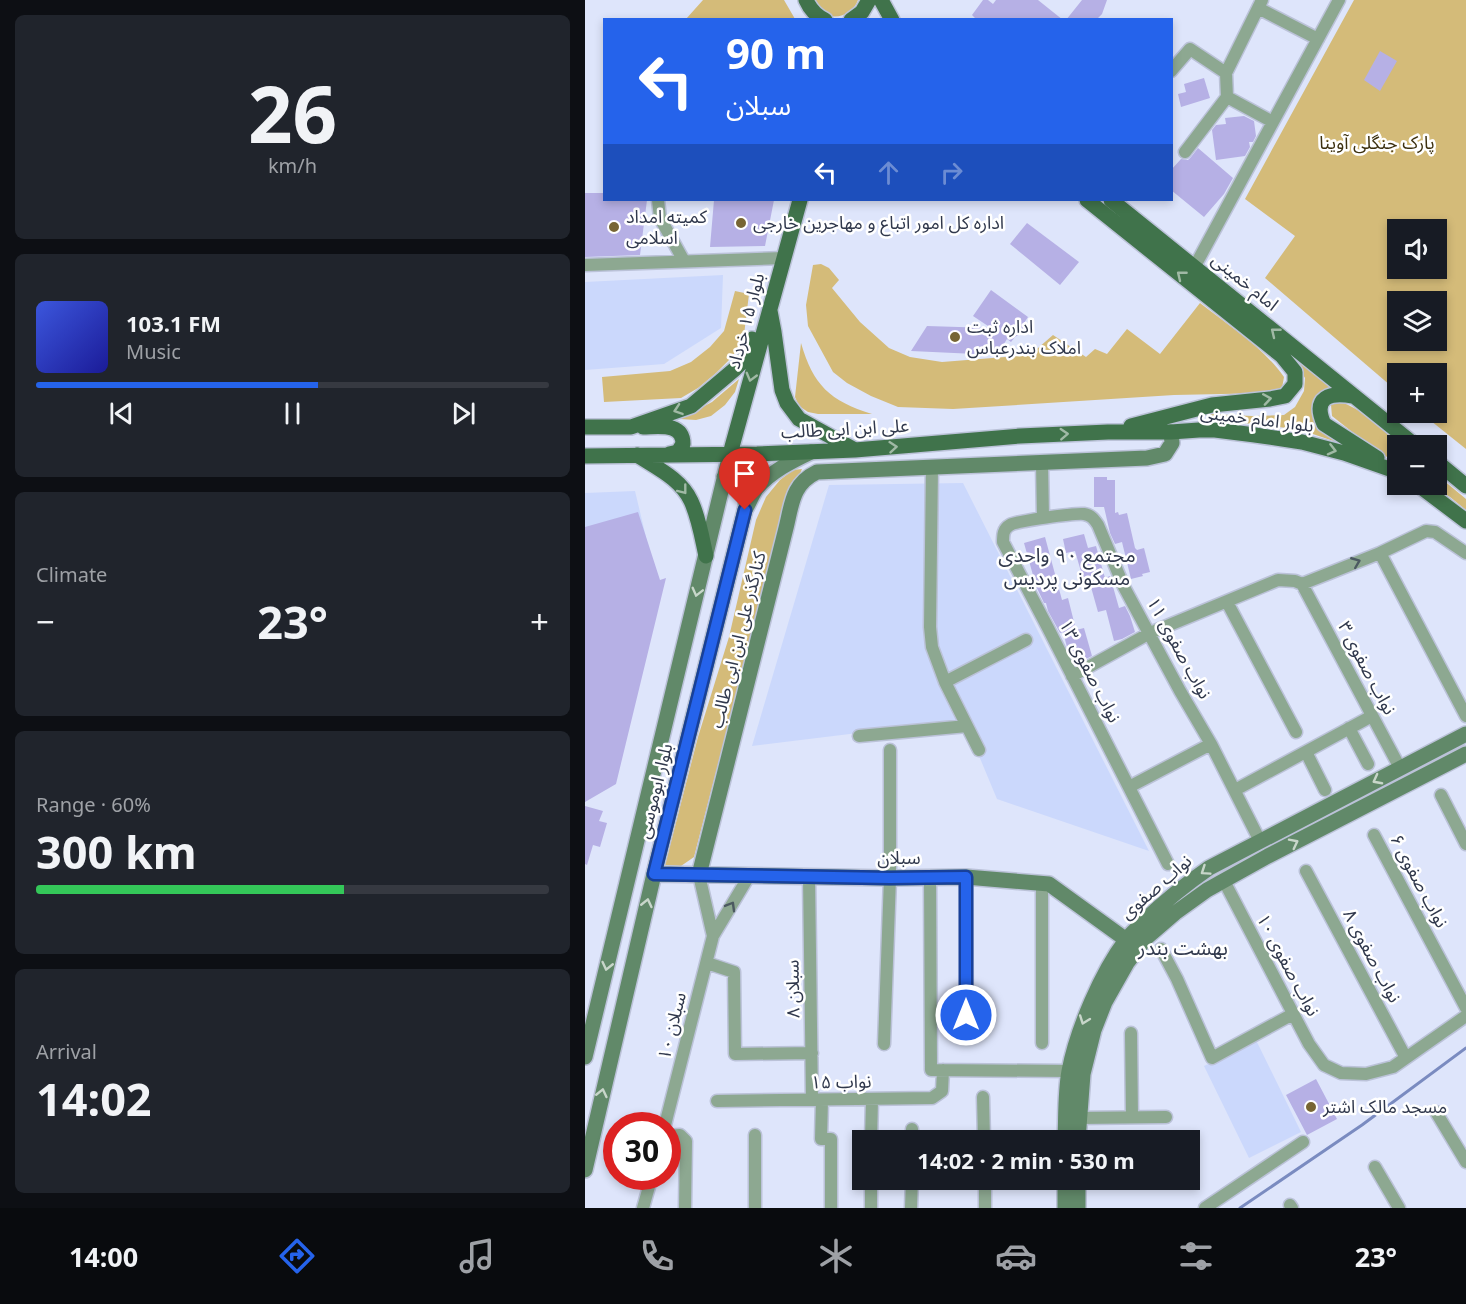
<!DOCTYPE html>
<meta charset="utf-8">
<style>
body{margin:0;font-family:"Noto Sans","Noto Sans Arabic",sans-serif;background:#20242c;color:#f1f3f6;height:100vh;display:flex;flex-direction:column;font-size:22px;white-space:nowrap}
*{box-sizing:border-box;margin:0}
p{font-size:20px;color:#9ea1a6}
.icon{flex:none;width:33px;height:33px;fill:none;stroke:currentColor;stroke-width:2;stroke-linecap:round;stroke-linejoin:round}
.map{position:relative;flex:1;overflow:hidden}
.panel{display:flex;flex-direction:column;gap:15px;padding:15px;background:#0d0f14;width:585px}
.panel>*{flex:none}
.banner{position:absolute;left:18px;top:18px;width:570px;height:183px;border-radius:0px;box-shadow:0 3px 9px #0003;background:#2563eb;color:#fff;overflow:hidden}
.fabs{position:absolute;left:802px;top:219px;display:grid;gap:12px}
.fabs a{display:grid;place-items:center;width:60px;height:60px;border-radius:0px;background:#171b24;box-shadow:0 3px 9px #0003;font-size:30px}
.speed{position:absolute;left:18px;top:1112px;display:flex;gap:12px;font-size:30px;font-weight:700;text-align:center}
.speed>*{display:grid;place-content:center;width:78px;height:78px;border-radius:50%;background:#171b24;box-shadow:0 3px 9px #0003;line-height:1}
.speed .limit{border:9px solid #d22;background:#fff;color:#111}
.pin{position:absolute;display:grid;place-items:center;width:51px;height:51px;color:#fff;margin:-62px -26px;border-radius:50% 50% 50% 0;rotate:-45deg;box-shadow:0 0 6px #0007}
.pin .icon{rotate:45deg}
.me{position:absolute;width:66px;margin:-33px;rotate:0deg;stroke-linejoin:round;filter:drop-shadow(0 0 4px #0008)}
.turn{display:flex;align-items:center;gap:21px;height:126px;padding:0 24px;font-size:27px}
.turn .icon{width:78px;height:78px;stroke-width:2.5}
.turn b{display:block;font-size:42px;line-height:51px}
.lanes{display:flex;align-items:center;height:57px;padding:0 24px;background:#0003;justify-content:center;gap:30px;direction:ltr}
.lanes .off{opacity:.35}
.big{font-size:45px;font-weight:700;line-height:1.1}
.panel .widget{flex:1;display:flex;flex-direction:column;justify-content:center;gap:9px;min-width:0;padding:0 21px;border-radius:9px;background:#20242c}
.panel .dial{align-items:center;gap:0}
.dial b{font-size:78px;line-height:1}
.song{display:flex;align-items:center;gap:18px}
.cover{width:72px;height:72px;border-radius:9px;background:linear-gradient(135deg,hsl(230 70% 55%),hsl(240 70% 35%))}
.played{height:6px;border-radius:3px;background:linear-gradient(90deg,#2563eb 55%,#363941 55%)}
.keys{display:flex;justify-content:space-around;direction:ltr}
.heat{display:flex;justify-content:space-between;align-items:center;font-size:33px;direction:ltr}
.charge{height:9px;border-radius:4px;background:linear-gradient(90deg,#34c759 60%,#363941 0)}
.trip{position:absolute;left:267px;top:1130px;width:348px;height:60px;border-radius:0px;background:#171b24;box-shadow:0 3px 9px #0003;font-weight:700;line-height:60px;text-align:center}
.dock{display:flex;height:96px;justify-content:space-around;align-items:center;background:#090b0e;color:#9ea1a6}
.dock .icon{width:42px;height:42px}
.dock .selected{color:#2563eb}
.dock b{font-size:27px;color:#f1f3f6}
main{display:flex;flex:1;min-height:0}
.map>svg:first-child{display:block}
.built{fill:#cbd8fc}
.green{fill:#d4bb79;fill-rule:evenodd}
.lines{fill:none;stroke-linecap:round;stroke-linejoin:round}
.stream{stroke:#7a8bc0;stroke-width:3}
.building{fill:#b6b0e5}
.street-casing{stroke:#bbc2d8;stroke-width:15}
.secondary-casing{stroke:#bbc2d8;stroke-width:18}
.primary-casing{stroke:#bbc2d8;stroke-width:18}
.street{stroke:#8da891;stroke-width:12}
.secondary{stroke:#618969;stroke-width:15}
.primary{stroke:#40734b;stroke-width:15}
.oneway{stroke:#a0b9a5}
.oneway2{stroke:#4c5a61}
.oneway3{stroke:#c8d6ca}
.route-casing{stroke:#184099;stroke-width:15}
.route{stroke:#2563eb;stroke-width:10}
.poi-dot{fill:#776533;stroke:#fff;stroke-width:2}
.labels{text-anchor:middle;stroke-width:5;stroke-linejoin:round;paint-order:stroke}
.park-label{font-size:18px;fill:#3c300f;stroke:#fff}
.poi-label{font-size:18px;fill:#30384c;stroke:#fff;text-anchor:start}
.street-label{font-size:18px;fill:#30384c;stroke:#fff}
.neighbourhood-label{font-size:20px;fill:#30384c;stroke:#fff}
</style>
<main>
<section class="panel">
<div class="widget dial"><b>26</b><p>km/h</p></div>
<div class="widget">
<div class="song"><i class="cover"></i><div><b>103.1 FM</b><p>Music</p></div></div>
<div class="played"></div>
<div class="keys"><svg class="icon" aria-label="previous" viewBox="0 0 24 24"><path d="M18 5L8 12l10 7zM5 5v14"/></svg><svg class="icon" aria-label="pause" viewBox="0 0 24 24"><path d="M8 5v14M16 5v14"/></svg><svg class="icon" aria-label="next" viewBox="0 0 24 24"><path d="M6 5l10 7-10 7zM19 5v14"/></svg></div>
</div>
<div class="widget"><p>Climate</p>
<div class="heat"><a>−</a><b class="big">23°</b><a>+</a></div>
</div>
<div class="widget"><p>Range · 60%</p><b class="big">300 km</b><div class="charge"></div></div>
<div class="widget"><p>Arrival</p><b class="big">14:02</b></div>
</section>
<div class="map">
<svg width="881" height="1208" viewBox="0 0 881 1208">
<rect width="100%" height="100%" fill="#dee5fb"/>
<path class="built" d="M138,275L136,328L79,364L0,370V282Z
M378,483L564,851L412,799L379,720L167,746L244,485Z
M50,491L72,583L0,603V493Z
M671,1040L716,1132L664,1158L619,1066Z"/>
<path class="green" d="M118,0H199L210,19H101Z
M229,0H273C268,14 250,22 237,12C234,9 231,4 229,0Z
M769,0H881V449L836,413L852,412V374H813V392L680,278L710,236L660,199ZM813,230H852V268H813ZM813,302H852V340H813Z
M236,264L244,268L254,280L247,288L275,322L304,348L325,357L357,362L445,355L468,335L501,357L510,349L522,354L542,329L575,354L615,303C644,326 678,347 699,377L697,388L685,393L589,395L368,409L313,407L286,396L262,383L248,372L223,326L221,305L228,265Z
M150,291L164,294L158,343L144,360L131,373L113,388L96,398L19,402L17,377L85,371L106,362L125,347L139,331Z
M216,343C228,385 245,401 287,414H233L223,412L214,406L210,397Z
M696,346L750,389L734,426L740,434L760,445L725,433L702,428L625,419V414L667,416L699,415L710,407L719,391L720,378L714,368Z
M154,379L150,392L140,405L126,416L111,420L95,419L127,402Z
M753,401C778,409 798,429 818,445L813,446V464L785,446L747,416L746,405Z
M217,469L214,476L206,483L109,857L96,866L80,865L113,737L144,637L171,520L181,497L195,480L208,470Z
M852,475L881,499V510L865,497L845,485L852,484Z"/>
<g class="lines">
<path class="stream" d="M655,1208L777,1125L881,1048"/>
</g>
<path class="building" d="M398,0H403L408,4L411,0H453L478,20H392L387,15Z
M497,0H522L517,14L511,20H481Z
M795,51L812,61L795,91L779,80Z
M619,78L625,98L596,107L593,94L601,92L599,84Z
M659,116L669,121L671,136L668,142H664L665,147L660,156L631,160L627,130L631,125L641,124L640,118Z
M613,148L648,178L639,194L619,217L586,190V170L596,159L603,160L606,157Z
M0,193H20V200H62L55,255L0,257Z
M129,200H189L180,246L125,247Z
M442,223L494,262L475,285L425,244Z
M406,290L443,317L439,323L437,333L430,337L426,342L422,339L412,355L326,351L342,326L406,328L388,316Z
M509,477H522V480H530V513L533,512L534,515L542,513L550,548L552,550L559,548L565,572L557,574L558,576L546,579L537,542L530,544L525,533L519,507H509Z
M53,512L75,580L81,578L31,784L0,802V527Z
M499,534L503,548L511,546L520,578L525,576L534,608L540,606L545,616L550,632L537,639L529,641L521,610L513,612L504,580L499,582L490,551L481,553L478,539Z
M460,537L477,600L483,598L491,630L499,628L507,656L499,660L490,663L482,647L478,632L475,633L463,611L461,603H459L451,586L439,543Z
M0,806L18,811L14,821L22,823L15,847L8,845L2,865L0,864Z
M731,1079L752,1119L722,1135L701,1095Z"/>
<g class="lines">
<g class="street-casing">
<path id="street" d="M673,8L733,39
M586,71L605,49L641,73L677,0
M641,73L642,97
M600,152L642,97L688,122
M73,200L75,218L99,261
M0,265L199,258
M610,266L754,0
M457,463L458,518
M347,467L345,627L347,647L360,682L394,750
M795,553L881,716
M717,584L815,768
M642,602L711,732
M487,676L565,633L693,580L710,581L717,584L795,553L841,531L850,532L881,553
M360,682L441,640
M764,728L783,764
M274,736L382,726
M721,752L740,790
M544,787L626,744
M650,790L787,716
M856,795L881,844
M789,835L881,1008
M583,864L463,628L418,542C418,535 418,529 425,525C432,521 489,513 499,514C506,515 509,519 513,525L539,587L595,691L626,744L675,841
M721,871L821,1058
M114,875L128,936
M224,877L227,1100
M345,877L346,1070L484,1071
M381,877L382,1037
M639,881L724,1044L739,1065L756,1073L781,1074L808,1067L881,1016
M457,883V1043
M576,949L592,979L627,1058L708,1014
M122,963L149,972L150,1054L227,1053
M546,1033L547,1117
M299,1044L305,878V750
M398,1097L399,1140
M237,1100L236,1139H246V1208
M132,1101L347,1098L357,1091L358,1070
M851,1112L881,1162
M494,1118L581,1117
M80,1125L128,936L164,876
M170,1135V1208
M82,1136L95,1135L101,1141L100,1208
M286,1140L287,1100
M327,1140V1129
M790,1167L814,1208
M400,1179V1208
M705,1205L707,1208
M58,1208L67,1176
M286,1208V1179
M326,1208L327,1179
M620,1208L718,1142"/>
</g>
<g class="secondary-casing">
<path id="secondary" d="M139,477C162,467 162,487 161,504
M69,874L305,878L381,877L464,884L547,944
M114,875L201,528C207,504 207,484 232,472L562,458L580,454L587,443L586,432
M0,1057L145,454
M480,1140C481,1117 480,1093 484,1071C492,1030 516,973 541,940C546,933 554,927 560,920C580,901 601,884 624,868L881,734
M493,1140L498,1074L509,1030L520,1002L542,963L561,938L590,913L622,890L683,856L881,754
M0,1170L69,874L160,510C164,503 167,495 171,489C185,472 207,461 226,452
M480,1208V1179
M493,1208V1179"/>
</g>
<g class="primary-casing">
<path id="primary" d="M221,0C225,9 231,16 240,20
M296,0L307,20
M266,20L277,12L284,0
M502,200L697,356L710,372V384L700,396L685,399L627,405L546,426
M526,200L831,446
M185,311L189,332L197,390L202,403L214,419L270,450
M768,396C745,392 727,397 739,424L792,458
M0,427H46L106,406L150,369L162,357L167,339
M58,427C73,427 98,422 98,444L93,452L84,454
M145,454L215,200
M52,455C72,468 96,479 106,501C114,518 117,538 121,556
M0,456L172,454L270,450L435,436L523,432H586L614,430H630L670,435L717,442L759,453L813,472
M852,462L881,486
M832,484L881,521"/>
</g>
<use href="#street" class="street"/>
<use href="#secondary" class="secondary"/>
<use href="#primary" class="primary"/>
</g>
<defs><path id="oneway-chevron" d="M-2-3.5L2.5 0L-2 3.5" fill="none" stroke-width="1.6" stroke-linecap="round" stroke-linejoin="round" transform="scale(1.5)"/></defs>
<g class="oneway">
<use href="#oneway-chevron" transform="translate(596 275) rotate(-141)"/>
<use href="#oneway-chevron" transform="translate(690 332) rotate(-141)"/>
<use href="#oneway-chevron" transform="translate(166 377) rotate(105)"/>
<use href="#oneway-chevron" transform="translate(682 399) rotate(-9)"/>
<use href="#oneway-chevron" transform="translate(93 410) rotate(161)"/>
<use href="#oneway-chevron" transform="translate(479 434) rotate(-3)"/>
<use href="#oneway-chevron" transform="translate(308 447) rotate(-5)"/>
<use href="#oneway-chevron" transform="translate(747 450) rotate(14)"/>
<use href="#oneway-chevron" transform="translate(98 490) rotate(52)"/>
</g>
<g class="oneway2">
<use href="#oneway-chevron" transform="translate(771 562) rotate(-22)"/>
<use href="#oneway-chevron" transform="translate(146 906) rotate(-60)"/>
</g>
<g class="oneway3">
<use href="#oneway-chevron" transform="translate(112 592) rotate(104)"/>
<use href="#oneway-chevron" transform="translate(792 780) rotate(152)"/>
<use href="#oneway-chevron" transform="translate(709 843) rotate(-27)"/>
<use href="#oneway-chevron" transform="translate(620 871) rotate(146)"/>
<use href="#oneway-chevron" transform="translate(62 903) rotate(-77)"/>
<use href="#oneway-chevron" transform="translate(22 966) rotate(103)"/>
<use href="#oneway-chevron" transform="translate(499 1020) rotate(110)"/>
<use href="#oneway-chevron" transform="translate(17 1093) rotate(-77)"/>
</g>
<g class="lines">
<g class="route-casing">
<path id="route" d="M160,510L69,874L305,878L381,877V1015"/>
</g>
<use href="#route" class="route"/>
</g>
<g class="poi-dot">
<circle cx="156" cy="223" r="6"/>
<circle cx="29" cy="227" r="6"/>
<circle cx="370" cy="337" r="6"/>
<circle cx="726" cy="1107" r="6"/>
</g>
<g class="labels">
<g class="park-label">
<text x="792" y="149">پارک جنگلی آوینا</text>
</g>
<g class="poi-label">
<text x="41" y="223">کمیته امداد<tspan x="41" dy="21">اسلامی</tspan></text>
<text x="168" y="229">اداره کل امور اتباع و مهاجرین خارجی</text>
<text x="382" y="333">اداره ثبت<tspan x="382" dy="21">املاک بندرعباس</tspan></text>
<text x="738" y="1113">مسجد مالک اشتر</text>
</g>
<g class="street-label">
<text transform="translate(660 282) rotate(39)" y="6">امام خمینی</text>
<text transform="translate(161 321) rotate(-75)" y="6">بلوار ۱۵ خرداد</text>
<text transform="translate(672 419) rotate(7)" y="6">بلوار امام خمینی</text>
<text transform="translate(260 429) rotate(-3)" y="6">علی ابن ابی طالب</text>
<text transform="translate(153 640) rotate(-76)" y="6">کنارگذر علی ابن ابی طالب</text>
<text transform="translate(594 648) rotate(61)" y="6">نواب صفوی ۱۱</text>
<text transform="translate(782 668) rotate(62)" y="6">نواب صفوی ۳</text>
<text transform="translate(505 671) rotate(63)" y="6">نواب صفوی ۱۳</text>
<text transform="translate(70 791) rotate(-76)" y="6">بلوار ابوموسی</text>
<text x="314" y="864">سبلان</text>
<text transform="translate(834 881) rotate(62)" y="6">نواب صفوی ۶</text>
<text transform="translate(571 887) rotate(-41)" y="6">نواب صفوی</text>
<text transform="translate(787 956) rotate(62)" y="6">نواب صفوی ۸</text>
<text transform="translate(703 965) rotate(62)" y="6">نواب صفوی ۱۰</text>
<text transform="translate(208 989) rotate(-91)" y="6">سبلان ۸</text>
<text transform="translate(87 1026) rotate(-76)" y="6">سبلان ۱۰</text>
<text transform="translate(256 1082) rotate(-1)" y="6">نواب ۱۵</text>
</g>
<g class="neighbourhood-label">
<text x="482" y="562">مجتمع ٩٠ واحدی<tspan x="482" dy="23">مسکونی پردیس</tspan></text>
<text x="598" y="955">بهشت بندر</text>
</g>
</g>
</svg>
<div class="fabs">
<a><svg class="icon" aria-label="sound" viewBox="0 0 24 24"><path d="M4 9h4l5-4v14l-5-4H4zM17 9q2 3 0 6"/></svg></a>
<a><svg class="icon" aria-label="layers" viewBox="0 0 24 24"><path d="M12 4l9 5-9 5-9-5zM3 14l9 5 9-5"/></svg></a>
<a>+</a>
<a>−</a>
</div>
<div class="speed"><div class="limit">30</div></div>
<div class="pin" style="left:160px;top:510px;background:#d93025"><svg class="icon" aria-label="arrive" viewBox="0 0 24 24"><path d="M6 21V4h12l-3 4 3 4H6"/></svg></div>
<svg class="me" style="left:381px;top:1015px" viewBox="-20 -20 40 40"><circle r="17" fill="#2563eb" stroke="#fff" stroke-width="3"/><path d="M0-11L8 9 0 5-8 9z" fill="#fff"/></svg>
<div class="trip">14:02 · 2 min · 530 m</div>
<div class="banner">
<div class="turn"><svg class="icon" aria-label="left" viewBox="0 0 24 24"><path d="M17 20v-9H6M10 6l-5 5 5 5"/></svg><div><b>90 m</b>سبلان</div></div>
<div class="lanes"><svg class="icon" aria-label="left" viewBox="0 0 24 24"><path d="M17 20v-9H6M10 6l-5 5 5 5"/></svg><svg class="icon off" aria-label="ahead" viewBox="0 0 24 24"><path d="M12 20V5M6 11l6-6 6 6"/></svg><svg class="icon off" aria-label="right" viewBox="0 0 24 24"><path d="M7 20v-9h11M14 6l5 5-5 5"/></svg></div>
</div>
</div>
</main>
<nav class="dock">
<b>14:00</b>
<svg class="icon selected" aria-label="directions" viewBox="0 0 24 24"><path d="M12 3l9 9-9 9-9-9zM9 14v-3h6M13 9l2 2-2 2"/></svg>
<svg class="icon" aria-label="music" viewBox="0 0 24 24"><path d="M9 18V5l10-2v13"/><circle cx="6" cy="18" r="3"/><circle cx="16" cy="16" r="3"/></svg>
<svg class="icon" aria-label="phone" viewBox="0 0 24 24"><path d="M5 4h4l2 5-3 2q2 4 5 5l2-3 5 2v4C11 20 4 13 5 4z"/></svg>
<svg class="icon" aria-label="climate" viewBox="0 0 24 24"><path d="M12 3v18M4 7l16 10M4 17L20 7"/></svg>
<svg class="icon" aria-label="car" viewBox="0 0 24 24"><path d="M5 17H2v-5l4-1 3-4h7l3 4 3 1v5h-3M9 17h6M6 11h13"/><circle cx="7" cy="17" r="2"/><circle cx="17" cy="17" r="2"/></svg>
<svg class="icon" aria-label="filters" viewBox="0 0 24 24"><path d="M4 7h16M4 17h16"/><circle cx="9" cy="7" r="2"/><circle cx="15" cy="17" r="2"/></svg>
<b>23°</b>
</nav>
